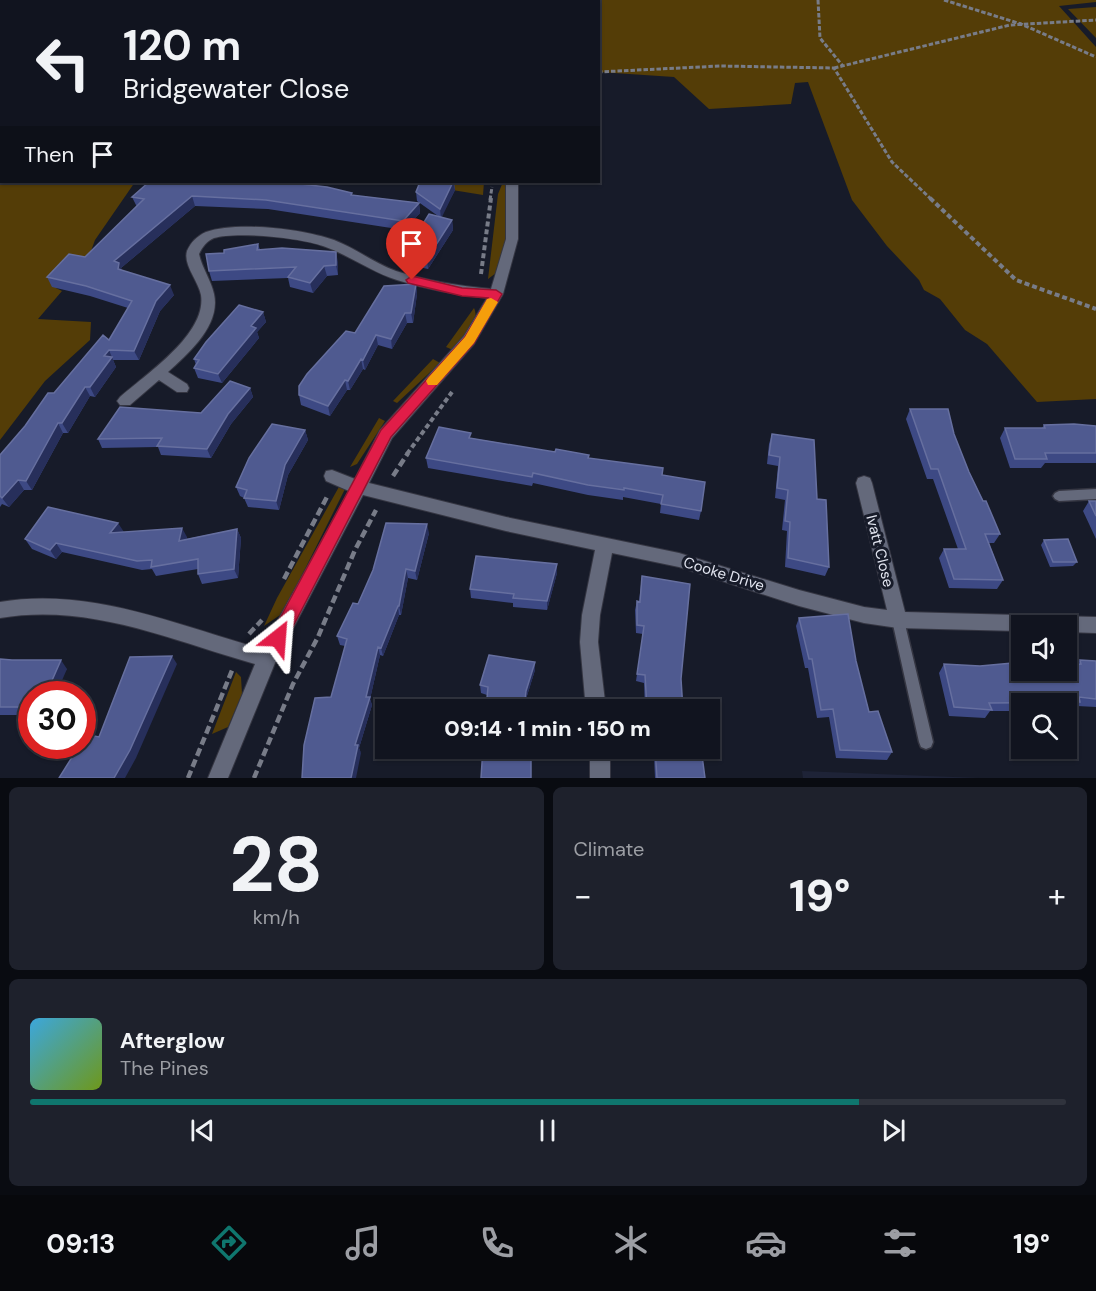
<!DOCTYPE html>
<meta charset="utf-8">
<style>
body{margin:0;font-family:"DM Sans",sans-serif;background:#1e212c;color:#f1f3f6;height:100vh;display:flex;flex-direction:column;font-size:22px;white-space:nowrap}
*{box-sizing:border-box;margin:0}
p{font-size:20px;color:#9c9ea4}
.icon{flex:none;width:33px;height:33px;fill:none;stroke:currentColor;stroke-width:2;stroke-linecap:round;stroke-linejoin:round}
.map{position:relative;height:778px;overflow:hidden}
.panel{display:flex;flex-direction:column;gap:9px;padding:9px;background:#090b11;flex:1}
.panel>*{flex:none}
.banner{position:absolute;left:0px;top:0px;width:600px;height:183px;box-shadow:0 2px 4px #0004,0 0 0 2px #30333d;background:#11141f;color:#f1f3f6;overflow:hidden}
.fabs{position:absolute;left:1011px;top:615px;display:grid;gap:12px}
.fabs a{display:grid;place-items:center;width:66px;height:66px;border-radius:0px;background:#11141f;box-shadow:0 2px 4px #0004,0 0 0 2px #30333d;font-size:30px}
.speed{position:absolute;left:18px;top:681px;display:flex;gap:12px;font-size:30px;font-weight:700;text-align:center}
.speed>*{display:grid;place-content:center;width:78px;height:78px;border-radius:50%;background:#11141f;box-shadow:0 2px 4px #0004,0 0 0 2px #30333d;line-height:1}
.speed .limit{border:9px solid #d22;background:#fff;color:#111}
.pin{position:absolute;display:grid;place-items:center;width:51px;height:51px;color:#fff;margin:-62px -26px;border-radius:50% 50% 50% 0;rotate:-45deg;box-shadow:0 0 6px #0007}
.pin .icon{rotate:45deg}
.me{position:absolute;width:66px;margin:-33px;rotate:28deg;stroke-linejoin:round;filter:drop-shadow(0 0 4px #0008)}
.turn{display:flex;align-items:center;gap:21px;height:126px;padding:0 24px;font-size:27px}
.turn .icon{width:78px;height:78px;stroke-width:2.5}
.turn b{display:block;font-size:42px;line-height:51px}
.then{display:flex;align-items:center;height:57px;padding:0 24px;background:#0003;gap:12px;font-size:22px}
.big{font-size:45px;font-weight:800;line-height:1.1}
.panel .card{flex:1;display:flex;flex-direction:column;justify-content:center;gap:9px;min-width:0;padding:0 21px;border-radius:9px;background:#1e212c}
.panel .dial{align-items:center;gap:0}
.dial b{font-size:78px;line-height:1}
.song{display:flex;align-items:center;gap:18px}
.cover{width:72px;height:72px;border-radius:9px;background:linear-gradient(135deg,hsl(200 70% 55%),hsl(80 70% 35%))}
.played{height:6px;border-radius:3px;background:linear-gradient(90deg,#0f766e 80%,#30333d 80%)}
.keys{display:flex;justify-content:space-around;direction:ltr}
.heat{display:flex;justify-content:space-between;align-items:center;font-size:33px;direction:ltr}
.panel .tiles{flex:1;display:grid;gap:9px;grid-template-columns:1fr 1fr}
.card:last-child{grid-column:span 2}
.trip{position:absolute;left:375px;top:699px;width:345px;height:60px;border-radius:0px;background:#11141f;box-shadow:0 2px 4px #0004,0 0 0 2px #30333d;font-weight:800;line-height:60px;text-align:center}
.tab-bar{display:flex;height:96px;justify-content:space-around;align-items:center;background:#07080c;color:#9c9ea4}
.tab-bar .icon{width:42px;height:42px}
.tab-bar .active{color:#0f766e}
.tab-bar b{font-size:27px;color:#f1f3f6}
.map>svg:first-child{display:block}
.built{fill:#1e2337}
.green{fill:#543d07}
.lines{fill:none;stroke-linecap:round;stroke-linejoin:round}
.lane-casing{stroke:#353642;stroke-width:3}
.street-casing{stroke:#353642;stroke-width:2}
.path-far2{stroke:#787c88;stroke-width:3;stroke-dasharray:4.5 2;stroke-linecap:butt}
.path-far1{stroke:#787c88;stroke-width:4;stroke-dasharray:5 3;stroke-linecap:butt}
.path{stroke:#787c88;stroke-width:4.5;stroke-dasharray:8 4;stroke-linecap:butt}
.lane{fill:#64697b;fill-rule:evenodd}
.street{fill:#64697b;fill-rule:evenodd}
.wall{fill:#3d4984}
.shaded-wall{fill:#272f5b}
.building{fill:#4f5a90;stroke:#666f9f;stroke-width:1.5}
.route{fill:#e11d48;stroke:#92132f;stroke-width:1.5}
.slow{fill:#f59e0b}
.labels{text-anchor:middle;stroke-width:6;stroke-linejoin:round;paint-order:stroke}
.street-label{font-size:15px;fill:#e2e5f0;stroke:#171b29}
</style>
<div class="map">
<svg width="1096" height="778" viewBox="0 0 1096 778">
<rect width="100%" height="100%" fill="#171b29"/>
<path class="built" d="M802,771L979,778H803Z"/>
<path class="green" d="M483,0H1096V2L1059,6L1096,47V399L1037,402L987,344L965,330L940,299L924,290L919,280L887,246L852,200L808,82L795,83L791,104L709,109L674,77L599,72L598,2Z
M1096,7V38L1068,9Z
M0,127L2,182H135L95,240L91,251L56,288L62,291L38,319L91,322L90,340L45,381L0,440Z
M403,182H484L483,195Z
M503,182H507L508,192L504,261L500,270L488,279L498,194Z
M474,308C481,324 463,339 453,350L446,347Z
M433,359L440,363L397,403L393,401Z
M379,418L385,421L357,464L350,467Z
M340,485H347L283,613L264,626L277,598Z
M236,672L241,677L242,694L228,727L212,734Z"/>
<g class="lines">
<g class="lane-casing">
<path id="lane" d="M1096,489V499L1059,501L1055,499L1053,496L1055,493L1059,491Z
M898,614L902,616L904,620L933,742L931,747L926,749L921,747L919,742L892,620L894,616Z"/>
</g>
<g class="street-casing">
<path id="street" d="M477,0H487L488,2H478Z
M506,182H518V239L503,294L474,344L392,438L369,483L506,517L679,553L799,590L864,607L887,610L856,483L858,478L864,476L870,478L872,483L905,612L1096,617V633L1066,632V626H1022V631L898,628L864,623L799,606L679,567L612,553L600,615L598,642L606,710H586L580,642L582,615L595,550L506,531L363,495L275,663L228,778H208L255,664C170,640 90,603 0,618V602C91,587 176,625 262,649L349,491L326,481L324,476L326,471L332,470L355,479L380,430L464,336L487,298C457,295 426,289 397,280C371,272 349,255 323,246C301,238 236,231 214,238C207,241 202,247 199,254C202,268 211,280 214,294C221,325 189,353 168,372L187,384L189,388L187,392H177L159,380L130,405H120L117,401L120,397C146,374 207,334 201,295C198,280 183,265 187,251C191,242 197,236 206,232C238,221 302,229 334,240C355,248 374,263 396,271C427,281 459,286 491,289L506,239Z
M590,748H610V778H590Z"/>
</g>
<path class="path-far2" d="M818,0L820,38L842,65
M944,0L1021,24L1096,57
M834,68L1010,25L1096,20
M598,72L720,66L834,68L892,162L932,200
M490,200L492,187"/>
<path class="path-far1" d="M930,198L1016,280L1096,309
M481,274L491,198
M407,454L452,392"/>
<path class="path" d="M393,476L408,453
M284,579L328,495
M249,634L262,620
M188,778L233,668
M254,778L293,684L318,637L355,550L376,510"/>
<use href="#lane" class="lane"/>
<use href="#street" class="street"/>
</g>
<path class="wall" d="M454,182L455,190L441,217L452,220L453,230L428,269L406,264L404,254L438,216L417,201L416,192Z
M352,193V195L419,203L420,213L404,230L268,209L195,206L121,268L122,271L174,295L160,311L139,360H113L116,367L95,397L90,396L68,433H63L32,490H24L9,507L2,504L0,507V455L54,393L109,340L128,308L90,296L52,287L47,277L85,257L137,207L132,197Z
M258,244L260,250L338,262V275L327,276L313,293L290,287L288,278L212,281L209,271L224,253Z
M416,284L417,294L413,323H407L392,349L378,345L365,370L363,369L350,390H347L330,416L301,405L299,395L355,333Z
M263,312L266,322L257,332L259,338L222,383L198,378L194,368L196,365L194,359Z
M250,388L253,397L231,424L211,458L161,455L158,447L102,448L98,439L201,413Z
M910,409L954,434L969,472L1000,534L994,543H989L1003,580L997,589L949,588L939,558L944,549H958L933,479H927L906,419Z
M1044,425L1096,426V463H1045L1041,468H1010L1000,438L1005,428H1042Z
M305,430L308,440L288,475L279,510L248,507L244,498L240,496L236,487Z
M772,434L817,499L829,567L825,576L785,567L787,531L782,530L785,500L775,498L778,466L767,464L769,444Z
M471,438L589,458L662,475L701,511L699,520L660,513L661,504L623,497V500L588,495L533,483L532,486L428,468L426,458Z
M1089,501H1096V539L1083,511Z
M237,529L241,538L238,578L202,584L198,574V569L156,576L152,569L142,570L62,552L56,559L32,549L25,539L124,532L187,537L186,539Z
M429,533L417,580L408,578L401,615H399L383,656L380,655L370,699L372,705L359,748L361,753L331,697L345,646L340,645L337,636L358,604Z
M1044,540L1077,562L1073,566L1050,567L1041,545Z
M557,564V573L547,610L513,607V603L471,598L470,589Z
M642,576L681,679L683,710H645L644,683L636,681L643,634L636,633L635,610L637,601L639,602Z
M799,618L856,661L869,712L892,752L887,760L836,758L829,717L817,718L808,668H805L796,626Z
M0,659L67,669L32,694V715H0Z
M1080,660L1096,661V707L1077,706L1073,710H1066V704H1022V711H990L985,718L949,716L939,673L944,664L1022,670L1076,665Z
M535,662V670L526,699L525,710H486L487,695L481,693L480,685Z
M649,748H701L705,778H655L654,756H650Z"/>
<path class="shaded-wall" d="M453,182L455,190L441,219L440,209Z
M192,196L195,206L121,268L123,273L122,279L114,261Z
M419,203L420,213L404,230L403,221Z
M452,220L453,230L428,269L427,259Z
M336,252L338,262V275L336,265Z
M324,266L327,276L313,293L310,283Z
M416,284L417,294L413,323L411,313Z
M170,285L174,295L160,311L139,360L134,351L156,301Z
M263,312L266,322L257,332L259,338L222,383L218,374L251,326Z
M405,313L407,323L392,349L391,339Z
M376,335L378,345L365,370L363,360Z
M109,350L116,367L95,397L90,387L104,356Z
M361,359L363,369L350,390L348,381Z
M345,380L347,390L330,416L328,406Z
M85,387L90,396L68,433L62,423Z
M250,388L253,397L231,424L211,458L207,449L228,414Z
M58,423L63,433L32,490L26,481Z
M305,430L308,440L288,475L279,510L276,501L285,465Z
M18,480L24,490L9,507L2,498Z
M118,523L124,532L110,533Z
M427,524L429,533L417,580L415,571Z
M182,528L187,537L183,550L179,541Z
M237,529L241,538L238,578L234,569Z
M56,543L62,552L56,559L50,550Z
M557,564V573L547,610V601Z
M406,569L408,578L401,615L399,606Z
M398,606L399,615L383,656L381,648Z
M378,647L380,655L370,699L372,705L359,748L361,753L356,778H351L355,745Z
M172,656L177,664L136,758L125,778H114Z
M61,660L67,669L56,694H46Z
M535,662V670L526,699L525,710H524L526,691Z"/>
<path class="building" d="M149,182H283L327,187L352,193L351,195L419,203L403,221L266,200L192,196L114,261L119,263L118,269L170,285L156,301L134,351L109,350L104,356L112,357L90,387H85L62,423H58L26,481L18,480L2,498L0,496V455L25,426L48,393H54L103,335L109,340L132,301L86,286L47,277L69,254L85,257L144,199L132,197Z
M420,182H453L440,209L416,192Z
M429,214L452,220L427,259L404,254Z
M258,244L257,250L282,248L336,252V265L324,266L310,283L288,277L296,267L209,271L206,254L224,253V250Z
M416,284L411,313H405L391,339L376,335L363,360L361,359L348,381L345,380L328,406L299,395V386L307,374L346,331L355,333L384,286Z
M239,305L263,312L251,326L256,328L218,374L194,368L199,360L194,359L206,342Z
M230,381L250,388L228,414L207,449L157,446L162,438L98,439L120,407L201,413Z
M910,409H948L954,434L969,472L983,501H986L1000,534H985L1003,580L954,579L944,549H966L938,469H931Z
M272,424L305,430L285,465L276,501L244,498L247,490L236,487L249,458Z
M1074,424L1096,426V453H1045L1047,459H1015L1005,428H1045L1044,425Z
M439,427L471,433L469,438L555,452L556,449L589,455L588,458L663,468L662,475L705,482L701,511L661,504L663,495L624,488V490L588,485L533,473L532,477L426,458Z
M772,434L814,440L817,499L826,500L829,567L788,558L790,522L785,521L788,490L777,488L780,457L769,455Z
M1089,501H1096V516Z
M48,507L118,523L110,533L182,528L179,541L237,529L234,569L198,574V559L151,567L152,560L137,561L56,543L50,550L25,539Z
M386,523L427,524L415,571L406,569L399,606H398L381,648L378,647L366,697H370L355,745H358L351,778H302L304,745L315,698L331,697L347,639L337,636L353,603L358,604L373,570Z
M1068,539L1077,562H1053L1044,540Z
M476,556L557,564L547,601L513,598L514,594L470,589Z
M642,576L690,584L681,679L683,710L647,709L645,675L637,674L644,626L637,625V601L640,602Z
M848,614L856,661L869,712L878,711L892,752L840,750L833,709L821,710L812,659H809L799,618Z
M489,655L535,662L526,691L524,710H486L488,687L480,685Z
M172,656L130,750L114,778H59L79,746H82V739L85,734L99,737L130,657Z
M0,659L12,660H61L46,694H32V707H0Z
M1080,660L1096,661V699L1079,697L1080,702L989,703L992,710L954,707L944,664L980,666L1022,662V670H1066V665L1081,664Z
M483,748H521V756L531,757V778H481Z
M655,748H701L705,778H657Z"/>
<path class="route" d="M412,276L462,288L496,290L502,294L474,343L391,437L284,644L278,646L272,644L270,638L272,633L381,430L465,337L488,298L462,296L408,283L406,280Z"/>
<path class="slow" d="M491,298L498,302L474,343L437,385H428L426,381L428,378L465,337L487,299Z"/>
<g class="labels">
<g class="street-label">
<text transform="translate(880 551) rotate(76)" y="5">Ivatt Close</text>
<text transform="translate(724 574) rotate(17)" y="5">Cooke Drive</text>
</g>
</g>
</svg>
<div class="fabs">
<a><svg class="icon" aria-label="sound" viewBox="0 0 24 24"><path d="M4 9h4l5-4v14l-5-4H4zM17 9q2 3 0 6"/></svg></a>
<a><svg class="icon" aria-label="search" viewBox="0 0 24 24"><circle cx="10" cy="10" r="6"/><path d="M15 15l6 6"/></svg></a>
</div>
<div class="speed"><div class="limit">30</div></div>
<div class="pin" style="left:412px;top:280px;background:#d93025"><svg class="icon" aria-label="arrive" viewBox="0 0 24 24"><path d="M6 21V4h12l-3 4 3 4H6"/></svg></div>
<svg class="me" style="left:278px;top:638px" viewBox="-20 -20 40 40"><path d="M0-17L14 15 0 8-14 15z" fill="#e11d48" stroke="#fff" stroke-width="4"/></svg>
<div class="trip">09:14 · 1 min · 150 m</div>
<div class="banner">
<div class="turn"><svg class="icon" aria-label="left" viewBox="0 0 24 24"><path d="M17 20v-9H6M10 6l-5 5 5 5"/></svg><div><b>120 m</b>Bridgewater Close</div></div>
<div class="then">Then<svg class="icon" aria-label="arrive" viewBox="0 0 24 24"><path d="M6 21V4h12l-3 4 3 4H6"/></svg></div>
</div>
</div>
<section class="panel">
<div class="tiles">
<div class="card dial"><b>28</b><p>km/h</p></div>
<div class="card"><p>Climate</p>
<div class="heat"><a>−</a><b class="big">19°</b><a>+</a></div>
</div>
<div class="card">
<div class="song"><i class="cover"></i><div><b>Afterglow</b><p>The Pines</p></div></div>
<div class="played"></div>
<div class="keys"><svg class="icon" aria-label="previous" viewBox="0 0 24 24"><path d="M18 5L8 12l10 7zM5 5v14"/></svg><svg class="icon" aria-label="pause" viewBox="0 0 24 24"><path d="M8 5v14M16 5v14"/></svg><svg class="icon" aria-label="next" viewBox="0 0 24 24"><path d="M6 5l10 7-10 7zM19 5v14"/></svg></div>
</div>
</div>
</section>
<nav class="tab-bar">
<b>09:13</b>
<svg class="icon active" aria-label="directions" viewBox="0 0 24 24"><path d="M12 3l9 9-9 9-9-9zM9 14v-3h6M13 9l2 2-2 2"/></svg>
<svg class="icon" aria-label="music" viewBox="0 0 24 24"><path d="M9 18V5l10-2v13"/><circle cx="6" cy="18" r="3"/><circle cx="16" cy="16" r="3"/></svg>
<svg class="icon" aria-label="phone" viewBox="0 0 24 24"><path d="M5 4h4l2 5-3 2q2 4 5 5l2-3 5 2v4C11 20 4 13 5 4z"/></svg>
<svg class="icon" aria-label="climate" viewBox="0 0 24 24"><path d="M12 3v18M4 7l16 10M4 17L20 7"/></svg>
<svg class="icon" aria-label="car" viewBox="0 0 24 24"><path d="M5 17H2v-5l4-1 3-4h7l3 4 3 1v5h-3M9 17h6M6 11h13"/><circle cx="7" cy="17" r="2"/><circle cx="17" cy="17" r="2"/></svg>
<svg class="icon" aria-label="filters" viewBox="0 0 24 24"><path d="M4 7h16M4 17h16"/><circle cx="9" cy="7" r="2"/><circle cx="15" cy="17" r="2"/></svg>
<b>19°</b>
</nav>
